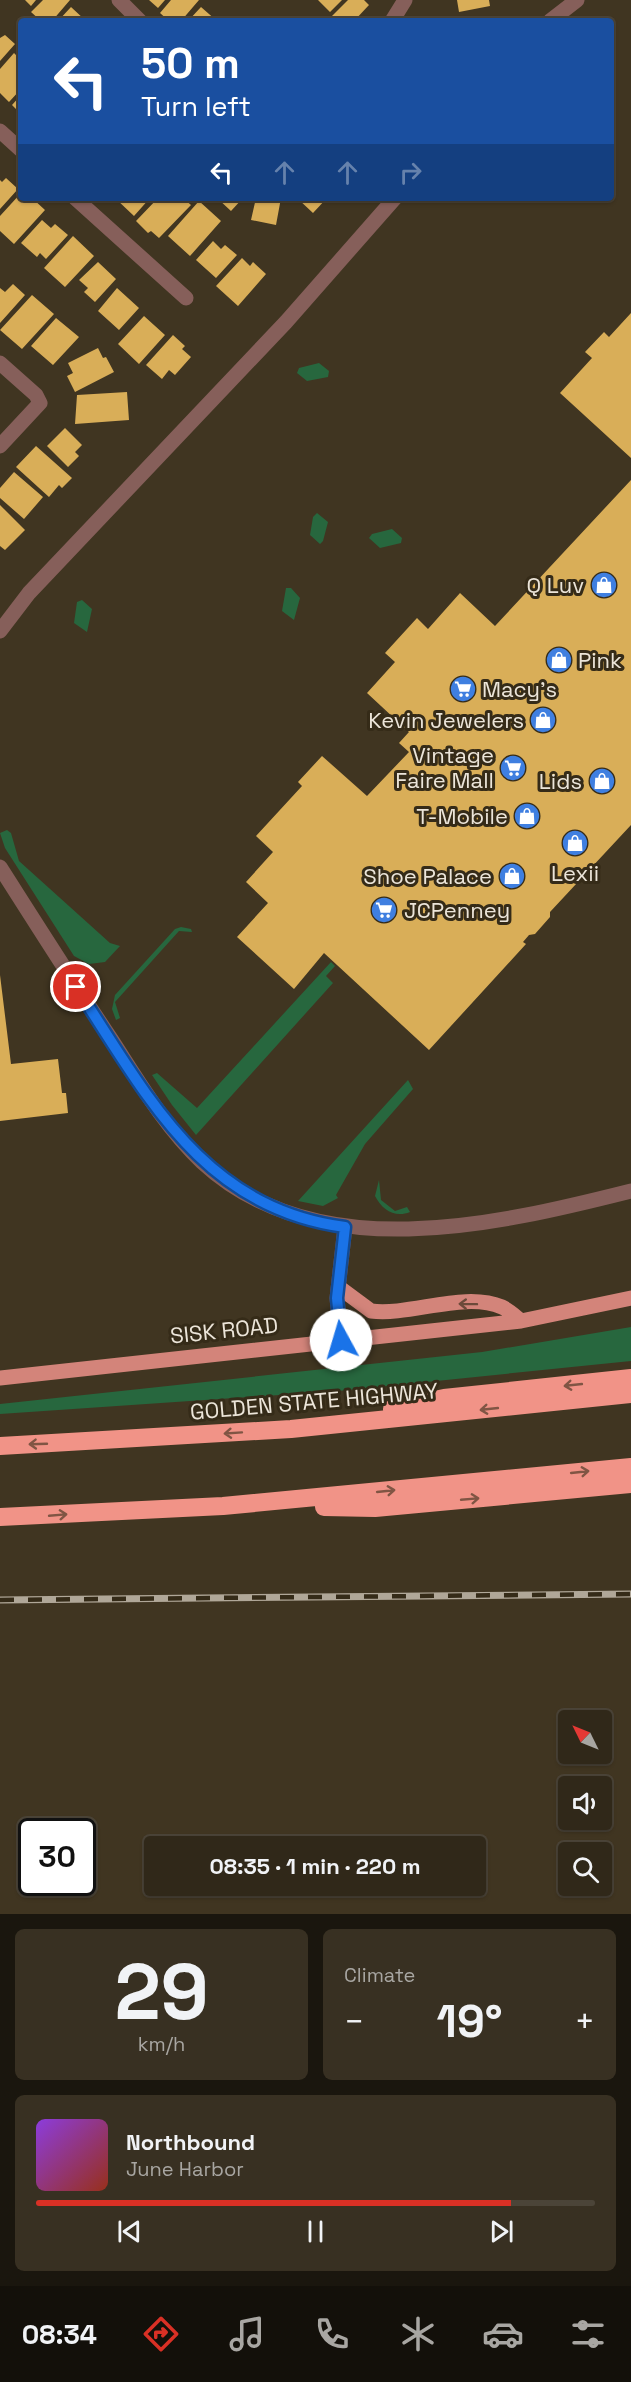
<!DOCTYPE html>
<meta charset="utf-8">
<style>
body{margin:0;font-family:"Space Grotesk",sans-serif;background:#383022;color:#f1f3f6;height:100vh;display:flex;flex-direction:column;font-size:22px;white-space:nowrap}
*{box-sizing:border-box;margin:0}
p{font-size:20px;color:#a8a6a2}
.icon{flex:none;width:33px;height:33px;fill:none;stroke:currentColor;stroke-width:2;stroke-linecap:round;stroke-linejoin:round}
.map{position:relative;height:1914px;overflow:hidden}
.drawer{display:flex;flex-direction:column;gap:15px;padding:15px;background:#1a160e;flex:1}
.drawer>*{flex:none}
.hud{position:absolute;left:18px;top:18px;width:596px;height:183px;border-radius:6px;box-shadow:0 2px 4px #0004,0 0 0 2px #4b4438;background:#1a4fa0;color:#fff;overflow:hidden}
.needle{width:39px;rotate:313deg}
.controls{position:absolute;left:558px;top:1710px;display:grid;gap:12px}
.controls a{display:grid;place-items:center;width:54px;height:54px;border-radius:6px;background:#302819;box-shadow:0 2px 4px #0004,0 0 0 2px #4b4438;font-size:30px}
.speed{position:absolute;left:18px;top:1818px;display:flex;gap:12px;font-size:30px;font-weight:700;text-align:center}
.speed>*{display:grid;place-content:center;width:78px;height:78px;border-radius:50%;background:#302819;box-shadow:0 2px 4px #0004,0 0 0 2px #4b4438;line-height:1}
.speed .limit{border:3px solid #111;border-radius:9px;background:#fff;color:#111}
.pin{position:absolute;display:grid;place-items:center;width:51px;height:51px;color:#fff;margin:-26px;border:3px solid #fff;border-radius:50%;box-shadow:0 2px 6px #0007}
.me{position:absolute;width:66px;margin:-33px;rotate:354deg;stroke-linejoin:round;filter:drop-shadow(0 0 4px #0008)}
.turn{display:flex;align-items:center;gap:21px;height:126px;padding:0 24px;font-size:27px}
.turn .icon{width:78px;height:78px;stroke-width:2.5}
.turn b{display:block;font-size:42px;line-height:51px}
.lanes{display:flex;align-items:center;height:57px;padding:0 24px;background:#0003;justify-content:center;gap:30px;direction:ltr}
.lanes .off{opacity:.35}
.big{font-size:45px;font-weight:800;line-height:1.1}
.drawer .widget{flex:1;display:flex;flex-direction:column;justify-content:center;gap:9px;min-width:0;padding:0 21px;border-radius:9px;background:#383022}
.drawer .dial{align-items:center;gap:0}
.dial b{font-size:78px;line-height:1}
.song{display:flex;align-items:center;gap:18px}
.cover{width:72px;height:72px;border-radius:9px;background:linear-gradient(135deg,hsl(270 70% 55%),hsl(10 70% 35%))}
.played{height:6px;border-radius:3px;background:linear-gradient(90deg,#d93025 85%,#4b4438 85%)}
.keys{display:flex;justify-content:space-around;direction:ltr}
.heat{display:flex;justify-content:space-between;align-items:center;font-size:33px;direction:ltr}
.drawer .tiles{flex:1;display:grid;gap:15px;grid-template-columns:1fr 1fr}
.widget:last-child{grid-column:span 2}
.trip{position:absolute;left:144px;top:1836px;width:342px;height:60px;border-radius:6px;background:#302819;box-shadow:0 2px 4px #0004,0 0 0 2px #4b4438;font-weight:800;line-height:60px;text-align:center}
.dock{display:flex;height:96px;justify-content:space-around;align-items:center;background:#13100a;color:#a8a6a2}
.dock .icon{width:42px;height:42px}
.dock .active{color:#d93025}
.dock b{font-size:27px;color:#f1f3f6}
.map>svg:first-child{display:block}
.green{fill:#27673e}
.building{fill:#d9ae58}
.lines{fill:none;stroke-linecap:round;stroke-linejoin:round}
.minor{stroke:#865f5a;stroke-width:15}
.major{stroke:#d3847a;stroke-width:15}
.highway{stroke:#f19387;stroke-width:18}
.rail-casing{stroke:#b0a798;stroke-width:7}
.rail{stroke:#352b18;stroke-width:4.5;stroke-dasharray:14;stroke-linecap:butt}
.oneway{stroke:#6c4a3a}
.oneway2{stroke:#805544}
.route-casing{stroke:#114b97;stroke-width:15}
.route{stroke:#1a73e8;stroke-width:10}
.labels{text-anchor:middle;stroke-width:6;stroke-linejoin:round;paint-order:stroke}
.poi-label{font-size:22px;fill:#ece5d9;stroke:#352b18;text-anchor:end}
.street-label{font-size:22px;fill:#ece5d9;stroke:#352b18}
</style>
<div class="map">
<svg width="631" height="1914" viewBox="0 0 631 1914">
<rect width="100%" height="100%" fill="#403521"/>
<path class="green" d="M319,363L329,371L328,377L307,381L297,373L299,368Z
M317,513L328,522L323,541L320,544L310,535L313,517Z
M392,529L402,538L401,543L380,548L369,538L372,534Z
M286,588H291L300,598L294,620L282,611Z
M82,600L92,609L87,632L74,623L77,602Z
M7,830L11,833L19,861L110,943L120,946L105,962L89,964L74,956L5,848L0,833Z
M181,927L191,929L192,932L179,931L115,1002L120,1018L116,1020L112,1009L115,995L175,929Z
M331,962L335,966L326,976L333,983L196,1135L172,1105L152,1075L157,1073L197,1108Z
M408,1080L413,1089L365,1144L336,1195L338,1198L323,1206L298,1201Z
M379,1180L381,1200L395,1211L407,1207L410,1212C395,1218 382,1210 375,1196Z
M631,1327V1361L338,1391L0,1414V1404L482,1352Z"/>
<path class="building" d="M25,0H36L31,6Z
M43,0H70L52,21H41L31,12Z
M149,0H165L158,8Z
M171,0H199L181,21H169L160,13Z
M318,0H342L330,12Z
M348,0H364L369,5L354,21H331L329,19Z
M457,0H489L490,6L459,12Z
M71,7L85,20L84,21H58Z
M201,7L217,21H188Z
M5,35L15,44L0,61V38Z
M14,53L21,60V89L9,102L0,93V69Z
M21,95V114L12,105Z
M6,178L18,189L0,209V180L2,182Z
M21,193V198H32L45,210L14,244L0,231V216Z
M115,198H150L134,216Z
M158,198H183L191,205L159,238L151,231L148,233L136,221Z
M217,198H243L231,211Z
M256,198H281L276,225L251,220Z
M297,198H327L313,213Z
M199,201L221,221L190,256L168,236Z
M42,220L51,228L55,224L68,235L46,259L40,253L37,257L21,243Z
M73,236L94,256L65,287L44,268Z
M213,241L221,249L225,245L237,255L216,278L196,260Z
M242,258L250,266L253,262L266,274L238,306L216,286Z
M98,262L116,279L95,302L84,292L88,288L79,280Z
M13,284L25,295L0,323V288L5,292Z
M117,288L139,308L119,330L98,311Z
M32,295L54,314L22,349L0,330Z
M631,313V458L560,393L592,358L585,352L604,332L609,337Z
M144,316L165,335L139,364L118,344Z
M56,318L79,337L53,365L31,346Z
M173,335L185,346L182,349L191,357L175,375L169,370L162,379L146,365Z
M98,348L103,358L106,357L114,372L75,392L67,376L73,373L68,363Z
M127,392L129,420L75,424L77,395Z
M65,428L82,445L75,452L79,456L68,467L47,446Z
M36,446L72,478L62,488L59,485L49,497L16,467Z
M14,472L43,497L24,519L0,498V488Z
M631,480V825L550,912V917L535,934L529,935L523,942L526,944L429,1050L324,953L294,989L237,937L268,903L246,882L273,852L256,836L302,786L298,782L322,756L367,796L409,752L399,743L409,732L367,693L395,662L385,653L417,618L428,629L460,593L495,626Z
M0,505L25,530L5,550L0,546Z
M0,975L11,1064L58,1059L62,1093H66L68,1113L0,1121Z"/>
<g class="lines">
<path class="minor" d="M119,0L140,21
M392,21L405,0
M550,21L577,0
M0,131L21,150
M75,198L186,298
M0,363L36,395L40,403L0,446
M0,631L29,593L286,322L395,198
M0,867C37,925 73,982 111,1039C139,1082 165,1127 202,1162C316,1268 496,1225 631,1191
M341,1340L337,1298L345,1227"/>
<path class="major" d="M340,1288L371,1311C411,1316 464,1291 502,1307C509,1310 515,1316 521,1321
M0,1378L521,1321L631,1298"/>
<path class="highway" d="M392,1409L444,1398L631,1378
M0,1446L291,1429L631,1394
M324,1507L375,1508L631,1484
M0,1517L223,1506L631,1467"/>
<g class="rail-casing">
<path id="rail" d="M0,1600L631,1594"/>
</g>
<use href="#rail" class="rail"/>
</g>
<defs><path id="oneway-shaft" d="M-6 0H5M1.5-3L5.5 0L1.5 3" fill="none" stroke-width="1.6" stroke-linecap="round" stroke-linejoin="round" transform="scale(1.5)"/></defs>
<use class="oneway" href="#oneway-shaft" transform="translate(468 1304) rotate(-179)"/>
<g class="oneway2">
<use href="#oneway-shaft" transform="translate(573 1385) rotate(174)"/>
<use href="#oneway-shaft" transform="translate(489 1409) rotate(174)"/>
<use href="#oneway-shaft" transform="translate(233 1433) rotate(176)"/>
<use href="#oneway-shaft" transform="translate(38 1444) rotate(178)"/>
<use href="#oneway-shaft" transform="translate(580 1472) rotate(-6)"/>
<use href="#oneway-shaft" transform="translate(386 1491) rotate(-6)"/>
<use href="#oneway-shaft" transform="translate(470 1499) rotate(-5)"/>
<use href="#oneway-shaft" transform="translate(58 1515) rotate(-5)"/>
</g>
<g class="lines">
<g class="route-casing">
<path id="route" d="M76,987C147,1095 202,1208 345,1227L337,1298L341,1340"/>
</g>
<use href="#route" class="route"/>
</g>
<defs>
<g id="shop-disc" transform="scale(1.35)"><circle r="9.5" fill="#3f7fe0" stroke="#352b18"/><path d="M-5-2.5h2.3a2.7 3.5 0 0 1 5.4 0H5L5.5 6h-11ZM-1.5-2.5h3a1.5 2.3 0 0 0-3 0Z" fill="#fff"/></g>
<g id="supermarket-disc" transform="scale(1.35)"><circle r="9.5" fill="#3f7fe0" stroke="#352b18"/><path d="M-6-5.5h2.5l.6 2H6L4.5 2H-2.5L-4.4-4H-6ZM-1.5 3.2a1.3 1.3 0 1 0 .1 0ZM3 3.2a1.3 1.3 0 1 0 .1 0Z" fill="#fff"/></g>
</defs>
<g fill-rule="evenodd">
<use href="#shop-disc" x="604" y="585"/>
<use href="#shop-disc" x="559" y="660"/>
<use href="#supermarket-disc" x="463" y="689"/>
<use href="#shop-disc" x="543" y="720"/>
<use href="#supermarket-disc" x="513" y="768"/>
<use href="#shop-disc" x="602" y="781"/>
<use href="#shop-disc" x="527" y="816"/>
<use href="#shop-disc" x="575" y="843"/>
<use href="#shop-disc" x="512" y="876"/>
<use href="#supermarket-disc" x="384" y="910"/>
</g>
<g class="labels">
<g class="poi-label">
<text x="584" y="593">Q Luv</text>
<text x="578" y="668" text-anchor="start">Pink</text>
<text x="482" y="697" text-anchor="start">Macy's</text>
<text x="524" y="728">Kevin Jewelers</text>
<text x="494" y="763">Vintage<tspan x="494" dy="25">Faire Mall</tspan></text>
<text x="582" y="789">Lids</text>
<text x="508" y="824">T-Mobile</text>
<text x="575" y="881" text-anchor="middle">Lexii</text>
<text x="492" y="884">Shoe Palace</text>
<text x="404" y="918" text-anchor="start">JCPenney</text>
</g>
<g class="street-label">
<text transform="translate(224 1330) rotate(-6)" y="8">SISK ROAD</text>
<text transform="translate(314 1401) rotate(-5)" y="8">GOLDEN STATE HIGHWAY</text>
</g>
</g>
</svg>
<div class="controls">
<a><svg class="needle" viewBox="-14 -14 28 28"><path d="M0-13l5 13h-10z" fill="#e53935"/><path d="M0 13l5-13h-10z" fill="#a8a6a2"/></svg></a>
<a><svg class="icon" aria-label="sound" viewBox="0 0 24 24"><path d="M4 9h4l5-4v14l-5-4H4zM17 9q2 3 0 6"/></svg></a>
<a><svg class="icon" aria-label="search" viewBox="0 0 24 24"><circle cx="10" cy="10" r="6"/><path d="M15 15l6 6"/></svg></a>
</div>
<div class="speed"><div class="limit">30</div></div>
<div class="pin" style="left:76px;top:987px;background:#d93025"><svg class="icon" aria-label="arrive" viewBox="0 0 24 24"><path d="M6 21V4h12l-3 4 3 4H6"/></svg></div>
<svg class="me" style="left:341px;top:1340px" viewBox="-20 -20 40 40"><circle r="19" fill="#fff"/><path d="M0-13L10 11 0 6-10 11z" fill="#1a73e8"/></svg>
<div class="trip">08:35 · 1 min · 220 m</div>
<div class="hud">
<div class="turn"><svg class="icon" aria-label="left" viewBox="0 0 24 24"><path d="M17 20v-9H6M10 6l-5 5 5 5"/></svg><div><b>50 m</b>Turn left</div></div>
<div class="lanes"><svg class="icon" aria-label="left" viewBox="0 0 24 24"><path d="M17 20v-9H6M10 6l-5 5 5 5"/></svg><svg class="icon off" aria-label="ahead" viewBox="0 0 24 24"><path d="M12 20V5M6 11l6-6 6 6"/></svg><svg class="icon off" aria-label="ahead" viewBox="0 0 24 24"><path d="M12 20V5M6 11l6-6 6 6"/></svg><svg class="icon off" aria-label="right" viewBox="0 0 24 24"><path d="M7 20v-9h11M14 6l5 5-5 5"/></svg></div>
</div>
</div>
<section class="drawer">
<div class="tiles">
<div class="widget dial"><b>29</b><p>km/h</p></div>
<div class="widget"><p>Climate</p>
<div class="heat"><a>−</a><b class="big">19°</b><a>+</a></div>
</div>
<div class="widget">
<div class="song"><i class="cover"></i><div><b>Northbound</b><p>June Harbor</p></div></div>
<div class="played"></div>
<div class="keys"><svg class="icon" aria-label="previous" viewBox="0 0 24 24"><path d="M18 5L8 12l10 7zM5 5v14"/></svg><svg class="icon" aria-label="pause" viewBox="0 0 24 24"><path d="M8 5v14M16 5v14"/></svg><svg class="icon" aria-label="next" viewBox="0 0 24 24"><path d="M6 5l10 7-10 7zM19 5v14"/></svg></div>
</div>
</div>
</section>
<nav class="dock">
<b>08:34</b>
<svg class="icon active" aria-label="directions" viewBox="0 0 24 24"><path d="M12 3l9 9-9 9-9-9zM9 14v-3h6M13 9l2 2-2 2"/></svg>
<svg class="icon" aria-label="music" viewBox="0 0 24 24"><path d="M9 18V5l10-2v13"/><circle cx="6" cy="18" r="3"/><circle cx="16" cy="16" r="3"/></svg>
<svg class="icon" aria-label="phone" viewBox="0 0 24 24"><path d="M5 4h4l2 5-3 2q2 4 5 5l2-3 5 2v4C11 20 4 13 5 4z"/></svg>
<svg class="icon" aria-label="climate" viewBox="0 0 24 24"><path d="M12 3v18M4 7l16 10M4 17L20 7"/></svg>
<svg class="icon" aria-label="car" viewBox="0 0 24 24"><path d="M5 17H2v-5l4-1 3-4h7l3 4 3 1v5h-3M9 17h6M6 11h13"/><circle cx="7" cy="17" r="2"/><circle cx="17" cy="17" r="2"/></svg>
<svg class="icon" aria-label="filters" viewBox="0 0 24 24"><path d="M4 7h16M4 17h16"/><circle cx="9" cy="7" r="2"/><circle cx="15" cy="17" r="2"/></svg>
</nav>
